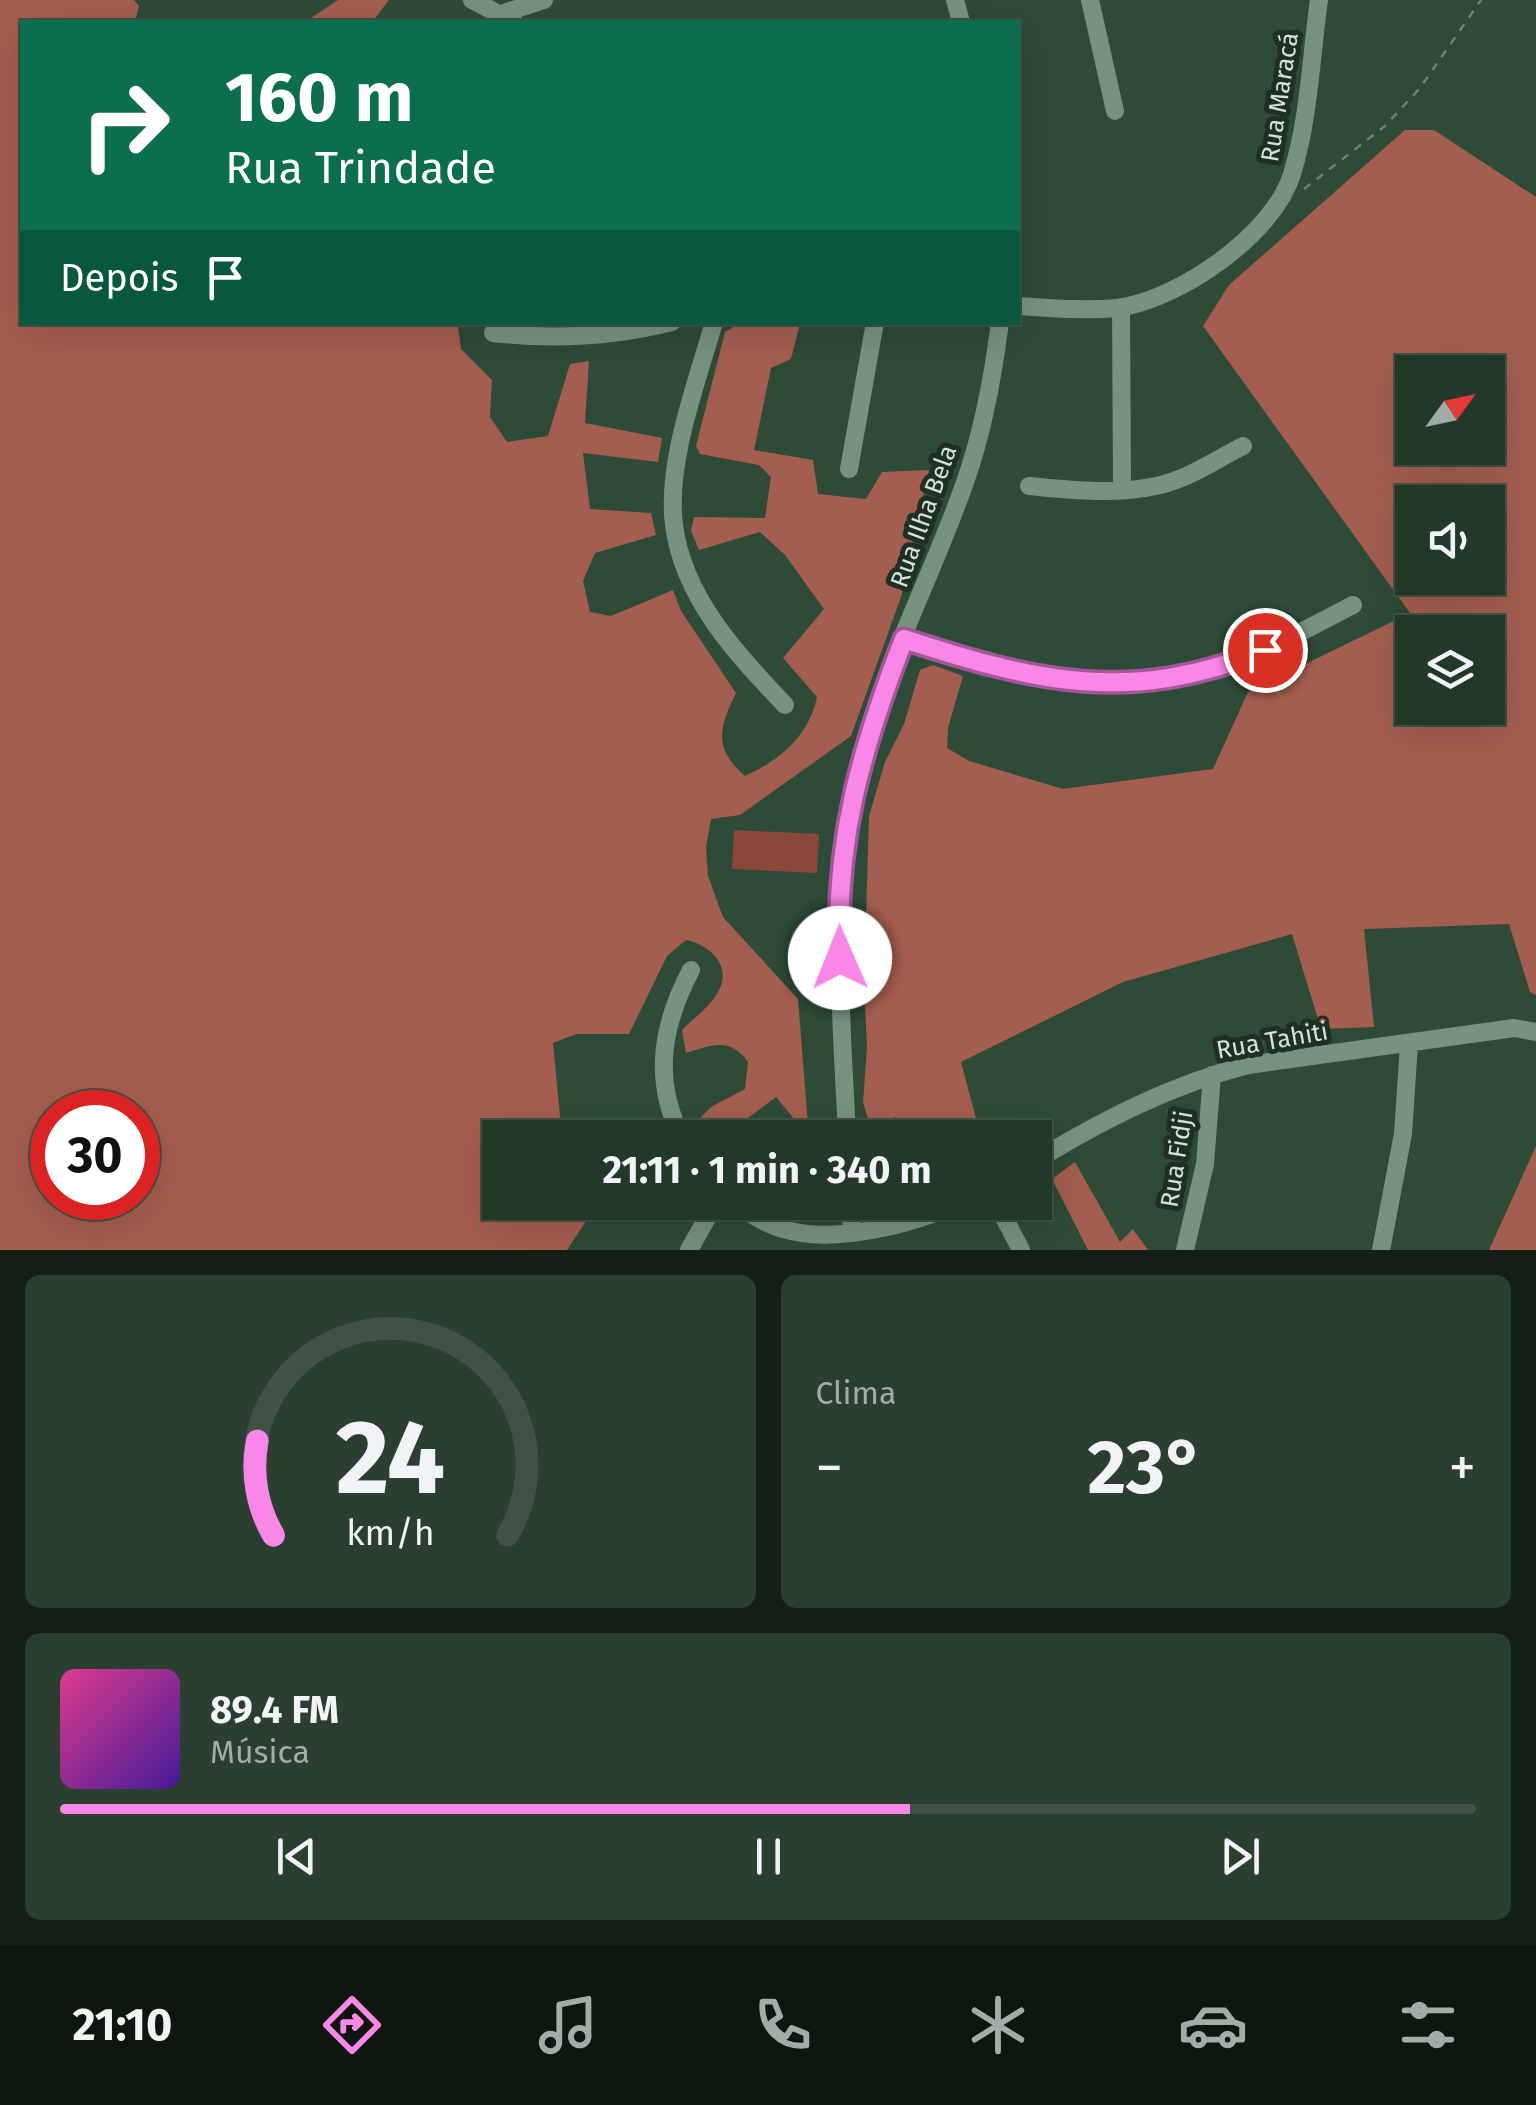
<!DOCTYPE html>
<html lang="pt">
<meta charset="utf-8">
<style>
body{margin:0;font-family:"Fira Sans",sans-serif;background:#2a3f30;color:#f1f3f6;height:100vh;display:flex;flex-direction:column;font-size:38px;white-space:nowrap}
*{box-sizing:border-box;margin:0}
p{font-size:32px;color:#a2aca8}
.icon{flex:none;width:55px;height:55px;fill:none;stroke:currentColor;stroke-width:2;stroke-linecap:round;stroke-linejoin:round}
.map{position:relative;height:1250px;overflow:hidden}
.panel{display:flex;flex-direction:column;gap:25px;padding:25px;background:#131f16;flex:1}
.panel>*{flex:none}
.banner{position:absolute;left:20px;top:20px;width:1000px;height:305px;border-radius:0px;box-shadow:0 10px 40px #0002,0 0 0 2px #3f5245;background:#0b6e4f;color:#fff;overflow:hidden}
.needle{width:65px;rotate:57deg}
.fabs{position:absolute;left:1395px;top:355px;display:grid;gap:20px}
.fabs a{display:grid;place-items:center;width:110px;height:110px;border-radius:0px;background:#223828;box-shadow:0 10px 40px #0002,0 0 0 2px #3f5245;font-size:50px}
.speed{position:absolute;left:30px;top:1090px;display:flex;gap:20px;font-size:50px;font-weight:700;text-align:center}
.speed>*{display:grid;place-content:center;width:130px;height:130px;border-radius:50%;background:#223828;box-shadow:0 10px 40px #0002,0 0 0 2px #3f5245;line-height:1}
.speed .limit{border:15px solid #d22;background:#fff;color:#111}
.pin{position:absolute;display:grid;place-items:center;width:85px;height:85px;color:#fff;margin:-42px;border:5px solid #fff;border-radius:50%;box-shadow:0 2px 10px #0007}
.me{position:absolute;width:110px;margin:-55px;rotate:359deg;stroke-linejoin:round;filter:drop-shadow(0 0 8px #0008)}
.turn{display:flex;align-items:center;gap:35px;height:210px;padding:0 40px;font-size:45px}
.turn .icon{width:130px;height:130px;stroke-width:2.5}
.turn b{display:block;font-size:70px;line-height:85px}
.then{display:flex;align-items:center;height:95px;padding:0 40px;background:#0003;gap:20px;font-size:38px}
.big{font-size:75px;font-weight:700;line-height:1.1}
.panel .tile{flex:1;display:flex;flex-direction:column;justify-content:center;gap:15px;min-width:0;padding:0 35px;border-radius:15px;background:#2a3f30}
.panel .dial{align-items:center;gap:0}
.dial svg{height:260px;overflow:visible;fill:none;stroke:#3f5245;stroke-width:7;stroke-linecap:round;text-anchor:middle}
.dial text{fill:#f1f3f6;stroke:none}
.song{display:flex;align-items:center;gap:30px}
.cover{width:120px;height:120px;border-radius:15px;background:linear-gradient(135deg,hsl(330 70% 55%),hsl(260 70% 35%))}
.played{height:10px;border-radius:5px;background:linear-gradient(90deg,#f987e8 60%,#3f5245 60%)}
.keys{display:flex;justify-content:space-around;direction:ltr}
.heat{display:flex;justify-content:space-between;align-items:center;font-size:55px;direction:ltr}
.panel .tiles{flex:1;display:grid;gap:25px;grid-template-columns:1fr 1fr}
.tile:last-child{grid-column:span 2}
.trip{position:absolute;left:482px;top:1120px;width:570px;height:100px;border-radius:0px;background:#223828;box-shadow:0 10px 40px #0002,0 0 0 2px #3f5245;font-weight:700;line-height:100px;text-align:center}
.menu{display:flex;height:160px;justify-content:space-around;align-items:center;background:#0e1610;color:#a2aca8}
.menu .icon{width:70px;height:70px}
.menu .on{color:#f987e8}
.menu b{font-size:45px;color:#f1f3f6}
.map>svg:first-child{display:block}
.green{fill:#8a483a}
.forest{fill:#a45e4f;fill-rule:evenodd}
.lines{fill:none;stroke-linecap:round;stroke-linejoin:round}
.path{stroke:#6c8573;stroke-width:2.5;stroke-dasharray:8 8;stroke-linecap:butt}
.minor{stroke:#77927e;stroke-width:18}
.route-casing{stroke:#a25897;stroke-width:25}
.route{stroke:#f987e8;stroke-width:18}
.labels{text-anchor:middle;stroke-width:10;stroke-linejoin:round;paint-order:stroke}
.street-label{font-size:25px;fill:#d3e4d7;stroke:#202e24}
</style>
<div class="map">
<svg width="1536" height="1250" viewBox="0 0 1536 1250">
<rect width="100%" height="100%" fill="#2d4b36"/>
<path class="green" d="M734,830L819,834L817,873L732,869Z"/>
<path class="forest" d="M0,0H134L139,6L135,22H22V322L462,323L458,327L461,349L492,380L490,417L507,442L548,436L570,364L589,361L585,423L662,438L658,462L583,453L590,509L651,513L656,535L595,553L583,581L590,612L611,616L673,590L681,611L736,693C719,728 713,748 745,776C780,760 809,736 817,697L783,658L824,609L785,555L760,532L699,550L691,531L694,517L765,518L771,477L759,465L700,454L696,446L725,332L740,323H800L791,359L771,368L754,450L813,460L818,494L866,499L882,472L929,470L901,597L851,736L740,815L711,819L706,847L708,876L723,917L798,999L809,1137H792L800,1126L776,1097L723,1137H706L698,1120L711,1107L745,1089L748,1062C730,1037 712,1045 686,1053L682,1030C693,1019 709,1007 717,994C734,966 710,945 686,940L667,956L629,1034H576L553,1043L562,1137L500,1138V1202L598,1203L567,1250H0ZM138,1112V1198H52V1112Z
M338,0H389L372,22H305Z
M1405,130H1434L1536,197V995L1530,992L1509,924L1364,929L1374,1027L1321,1029L1292,934L1123,982L961,1062L981,1137H911L908,1128L896,1117L882,1122L868,1119L863,1102L867,1047L864,984L869,816L885,762L904,724L920,670L933,665L963,676L948,728L947,748L969,761L1063,789L1213,769L1248,692L1410,613L1203,326L1229,285ZM1488,372V448H1412V372ZM1488,502V578H1412V502ZM1488,632V708H1412V632Z
M1536,1146V1250H1489Z
M1075,1162L1120,1242L1133,1229L1148,1250H1088L1052,1179Z"/>
<g class="lines">
<path class="path" d="M1304,189L1385,126L1420,88L1481,0"/>
<path class="minor" d="M472,0L514,22
M955,0L961,22
M1090,0L1115,111
M501,14L544,0
M1018,306C1051,308 1084,311 1117,308C1179,300 1274,234 1292,174C1309,119 1311,57 1319,0
M1121,307L1122,490
M714,322C697,382 666,462 674,525C683,597 737,655 785,705
M493,333C554,340 612,337 672,322
M849,469L875,322
M1029,486C1071,490 1114,495 1156,486C1187,480 1215,460 1243,446
M904,639C1007,672 1121,705 1228,665C1271,649 1312,626 1353,605
M682,1138C652,1080 662,1025 691,970
M847,1138C842,1014 828,890 858,768C881,671 931,579 964,485C983,433 993,377 1000,322
M1035,1161C1103,1120 1170,1085 1248,1065L1514,1028L1536,1032
M734,1202C749,1213 765,1224 783,1229C834,1245 914,1224 961,1202
M850,1202L852,1232
M996,1202L1021,1250
M689,1250L716,1202
M1185,1250L1205,1164L1212,1075
M1381,1250L1403,1134L1409,1044"/>
</g>
<g class="lines">
<g class="route-casing">
<path id="route" d="M840,958C834,841 862,747 904,639C1036,682 1131,705 1265,650"/>
</g>
<use href="#route" class="route"/>
</g>
<g class="labels">
<g class="street-label">
<text transform="translate(1279 97) rotate(-81)" y="9">Rua Maracá</text>
<text transform="translate(923 516) rotate(-70)" y="9">Rua Ilha Bela</text>
<text transform="translate(1272 1040) rotate(-10)" y="9">Rua Tahiti</text>
<text transform="translate(1176 1159) rotate(-81)" y="9">Rua Fidji</text>
</g>
</g>
</svg>
<div class="fabs">
<a><svg class="needle" viewBox="-14 -14 28 28"><path d="M0-13l5 13h-10z" fill="#e53935"/><path d="M0 13l5-13h-10z" fill="#a2aca8"/></svg></a>
<a><svg class="icon" aria-label="sound" viewBox="0 0 24 24"><path d="M4 9h4l5-4v14l-5-4H4zM17 9q2 3 0 6"/></svg></a>
<a><svg class="icon" aria-label="layers" viewBox="0 0 24 24"><path d="M12 4l9 5-9 5-9-5zM3 14l9 5 9-5"/></svg></a>
</div>
<div class="speed"><div class="limit">30</div></div>
<div class="pin" style="left:1265px;top:650px;background:#d93025"><svg class="icon" aria-label="arrive" viewBox="0 0 24 24"><path d="M6 21V4h12l-3 4 3 4H6"/></svg></div>
<svg class="me" style="left:840px;top:958px" viewBox="-20 -20 40 40"><circle r="19" fill="#fff"/><path d="M0-13L10 11 0 6-10 11z" fill="#f987e8"/></svg>
<div class="trip">21:11 · 1 min · 340 m</div>
<div class="banner">
<div class="turn"><svg class="icon" aria-label="right" viewBox="0 0 24 24"><path d="M7 20v-9h11M14 6l5 5-5 5"/></svg><div><b>160 m</b>Rua Trindade</div></div>
<div class="then">Depois<svg class="icon" aria-label="arrive" viewBox="0 0 24 24"><path d="M6 21V4h12l-3 4 3 4H6"/></svg></div>
</div>
</div>
<section class="panel">
<div class="tiles">
<div class="tile dial"><svg viewBox="0 0 100 80">
<path d="M14 69A42 42 0 1 1 86 69"/>
<path d="M14 69A42 42 0 0 1 9 40" stroke="#f987e8"/>
<text x="50" y="56" font-size="32" font-weight="700">24</text>
<text x="50" y="72" font-size="11">km/h</text>
</svg></div>
<div class="tile"><p>Clima</p>
<div class="heat"><a>−</a><b class="big">23°</b><a>+</a></div>
</div>
<div class="tile">
<div class="song"><i class="cover"></i><div><b>89.4 FM</b><p>Música</p></div></div>
<div class="played"></div>
<div class="keys"><svg class="icon" aria-label="previous" viewBox="0 0 24 24"><path d="M18 5L8 12l10 7zM5 5v14"/></svg><svg class="icon" aria-label="pause" viewBox="0 0 24 24"><path d="M8 5v14M16 5v14"/></svg><svg class="icon" aria-label="next" viewBox="0 0 24 24"><path d="M6 5l10 7-10 7zM19 5v14"/></svg></div>
</div>
</div>
</section>
<nav class="menu">
<b>21:10</b>
<svg class="icon on" aria-label="directions" viewBox="0 0 24 24"><path d="M12 3l9 9-9 9-9-9zM9 14v-3h6M13 9l2 2-2 2"/></svg>
<svg class="icon" aria-label="music" viewBox="0 0 24 24"><path d="M9 18V5l10-2v13"/><circle cx="6" cy="18" r="3"/><circle cx="16" cy="16" r="3"/></svg>
<svg class="icon" aria-label="phone" viewBox="0 0 24 24"><path d="M5 4h4l2 5-3 2q2 4 5 5l2-3 5 2v4C11 20 4 13 5 4z"/></svg>
<svg class="icon" aria-label="climate" viewBox="0 0 24 24"><path d="M12 3v18M4 7l16 10M4 17L20 7"/></svg>
<svg class="icon" aria-label="car" viewBox="0 0 24 24"><path d="M5 17H2v-5l4-1 3-4h7l3 4 3 1v5h-3M9 17h6M6 11h13"/><circle cx="7" cy="17" r="2"/><circle cx="17" cy="17" r="2"/></svg>
<svg class="icon" aria-label="filters" viewBox="0 0 24 24"><path d="M4 7h16M4 17h16"/><circle cx="9" cy="7" r="2"/><circle cx="15" cy="17" r="2"/></svg>
</nav>
